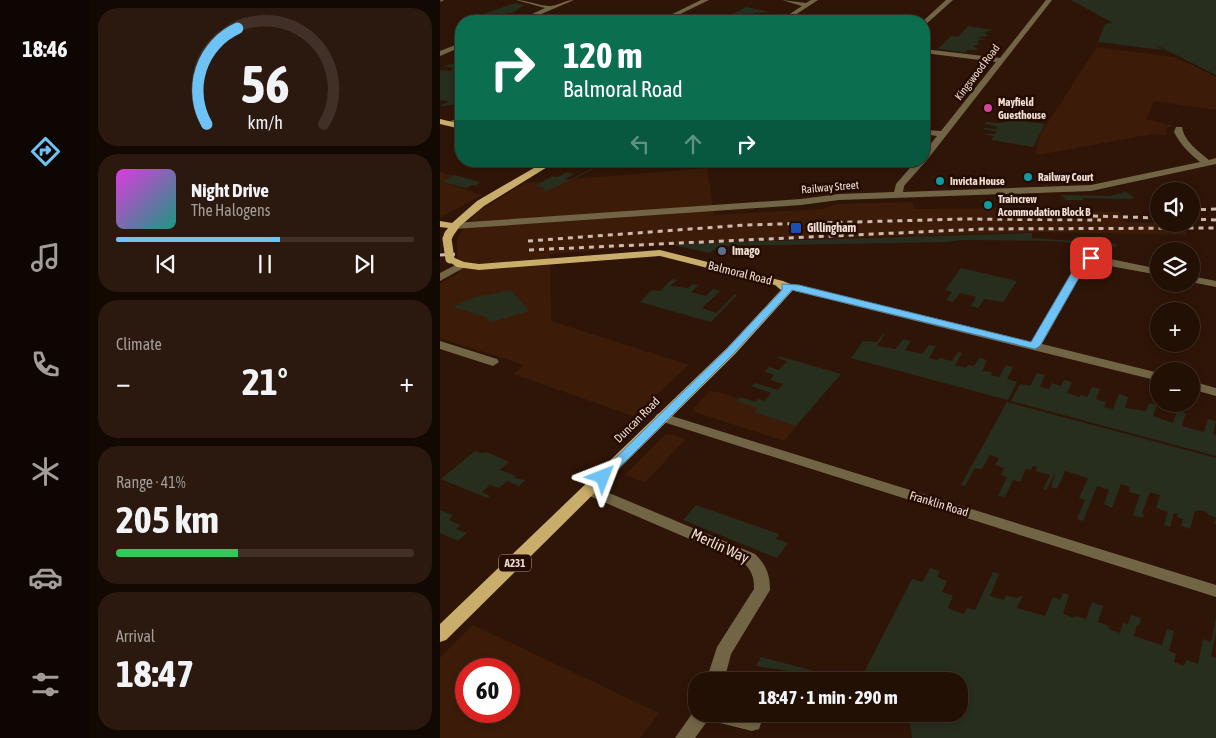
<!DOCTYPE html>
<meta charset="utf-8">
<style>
body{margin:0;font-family:"Asap Condensed",sans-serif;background:#2b190f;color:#f1f3f6;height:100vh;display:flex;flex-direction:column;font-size:19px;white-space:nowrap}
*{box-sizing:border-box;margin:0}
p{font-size:16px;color:#a39d9a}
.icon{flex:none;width:28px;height:28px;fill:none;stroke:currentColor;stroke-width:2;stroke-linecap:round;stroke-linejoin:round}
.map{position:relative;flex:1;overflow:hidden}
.side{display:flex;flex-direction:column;gap:8px;padding:8px;background:#130903;width:350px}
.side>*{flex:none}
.top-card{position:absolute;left:15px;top:15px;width:475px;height:152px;border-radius:20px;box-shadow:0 2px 8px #0003,0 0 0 1px #403027;background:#0b6e4f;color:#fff;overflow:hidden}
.tools{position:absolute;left:710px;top:182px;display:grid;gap:10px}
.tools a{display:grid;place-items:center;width:50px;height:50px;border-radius:50%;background:#231005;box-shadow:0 2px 8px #0003,0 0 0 1px #403027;font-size:25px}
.speed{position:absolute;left:15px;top:658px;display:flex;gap:10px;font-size:25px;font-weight:700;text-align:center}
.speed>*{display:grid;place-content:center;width:65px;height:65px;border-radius:50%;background:#231005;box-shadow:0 2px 8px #0003,0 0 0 1px #403027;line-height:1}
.speed .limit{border:8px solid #d22;background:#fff;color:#111}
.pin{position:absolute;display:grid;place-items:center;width:42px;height:42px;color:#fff;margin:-21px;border-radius:10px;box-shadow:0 2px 8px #0006}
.me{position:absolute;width:55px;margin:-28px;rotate:45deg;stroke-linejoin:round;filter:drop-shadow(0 0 4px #0008)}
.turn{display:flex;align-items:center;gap:18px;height:105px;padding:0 25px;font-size:22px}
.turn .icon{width:65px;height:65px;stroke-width:2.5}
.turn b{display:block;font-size:35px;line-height:42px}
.lanes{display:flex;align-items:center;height:48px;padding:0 25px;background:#0003;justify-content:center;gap:25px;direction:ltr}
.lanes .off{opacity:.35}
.big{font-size:38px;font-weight:700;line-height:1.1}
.side .card{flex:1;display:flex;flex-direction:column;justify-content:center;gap:8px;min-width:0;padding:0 18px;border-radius:20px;background:#2b190f}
.side .dial{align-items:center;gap:0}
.dial svg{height:130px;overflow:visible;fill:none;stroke:#403027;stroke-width:7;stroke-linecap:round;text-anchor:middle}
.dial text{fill:#f1f3f6;stroke:none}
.song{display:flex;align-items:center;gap:15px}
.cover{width:60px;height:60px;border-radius:8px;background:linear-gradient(135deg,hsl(300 70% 55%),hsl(170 70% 35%))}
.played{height:5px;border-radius:2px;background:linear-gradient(90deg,#6fc2f4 55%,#403027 55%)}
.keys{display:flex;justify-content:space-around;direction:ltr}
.heat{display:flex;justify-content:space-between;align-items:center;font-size:28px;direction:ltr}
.charge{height:8px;border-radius:4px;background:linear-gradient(90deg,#34c759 41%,#403027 0)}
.trip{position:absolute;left:248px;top:672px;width:280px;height:50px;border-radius:20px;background:#231005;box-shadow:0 2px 8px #0003,0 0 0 1px #403027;font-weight:700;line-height:50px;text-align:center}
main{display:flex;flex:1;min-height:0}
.tabs{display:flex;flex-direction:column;width:90px;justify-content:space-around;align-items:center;background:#0e0602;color:#a39d9a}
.tabs .icon{width:35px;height:35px}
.tabs .selected{color:#6fc2f4}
.tabs b{font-size:22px;color:#f1f3f6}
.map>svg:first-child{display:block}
.built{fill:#3c1c09;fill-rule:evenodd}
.green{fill:#272e1d}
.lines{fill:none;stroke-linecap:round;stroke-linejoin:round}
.minor{fill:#726546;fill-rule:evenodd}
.major{fill:#c9ae6b;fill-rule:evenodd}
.rail{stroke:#cdb9af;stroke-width:3;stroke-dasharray:5 5;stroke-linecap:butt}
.major-bridge{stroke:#c9ae6b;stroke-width:9}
.route{fill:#6fc2f4;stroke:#487e9f}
.hotel-dot{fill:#d1479c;stroke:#250c01;stroke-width:2}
.culture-dot{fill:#0f9aa8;stroke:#250c01;stroke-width:2}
.transit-dot{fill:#1a4fb4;stroke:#250c01;stroke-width:2}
.service-dot{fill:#5c6f8a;stroke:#250c01;stroke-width:2}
.labels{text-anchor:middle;stroke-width:5;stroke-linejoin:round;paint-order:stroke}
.far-street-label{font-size:11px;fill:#f0ddd4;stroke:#250c01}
.far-poi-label{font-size:11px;font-weight:bold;fill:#f0ddd4;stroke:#250c01;text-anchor:start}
.shield{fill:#250c01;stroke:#b39e95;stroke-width:1}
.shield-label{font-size:11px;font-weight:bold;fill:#f0ddd4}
.poi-label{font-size:12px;font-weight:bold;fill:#f0ddd4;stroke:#250c01;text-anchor:start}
.street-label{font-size:12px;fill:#f0ddd4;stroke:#250c01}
.near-street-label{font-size:15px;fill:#f0ddd4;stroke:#250c01}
</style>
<main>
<nav class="tabs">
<b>18:46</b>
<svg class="icon selected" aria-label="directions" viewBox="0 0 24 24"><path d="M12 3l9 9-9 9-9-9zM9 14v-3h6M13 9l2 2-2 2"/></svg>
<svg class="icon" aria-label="music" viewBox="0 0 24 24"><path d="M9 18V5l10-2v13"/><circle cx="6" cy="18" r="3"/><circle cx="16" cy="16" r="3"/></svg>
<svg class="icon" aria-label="phone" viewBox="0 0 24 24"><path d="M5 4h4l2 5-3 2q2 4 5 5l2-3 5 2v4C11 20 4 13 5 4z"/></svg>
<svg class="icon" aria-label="climate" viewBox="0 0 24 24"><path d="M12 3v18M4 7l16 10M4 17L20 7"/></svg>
<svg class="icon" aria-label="car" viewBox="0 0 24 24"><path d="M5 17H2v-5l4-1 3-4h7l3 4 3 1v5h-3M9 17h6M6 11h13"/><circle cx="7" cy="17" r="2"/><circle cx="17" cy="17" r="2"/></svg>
<svg class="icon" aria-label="filters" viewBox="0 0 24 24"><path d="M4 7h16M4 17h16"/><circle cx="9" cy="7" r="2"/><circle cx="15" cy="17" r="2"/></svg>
</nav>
<section class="side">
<div class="card dial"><svg viewBox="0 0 100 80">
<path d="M14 69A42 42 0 1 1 86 69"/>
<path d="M14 69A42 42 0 0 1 33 10" stroke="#6fc2f4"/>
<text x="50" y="56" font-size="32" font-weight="700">56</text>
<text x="50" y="72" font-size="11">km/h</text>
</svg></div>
<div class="card">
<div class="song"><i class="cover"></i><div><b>Night Drive</b><p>The Halogens</p></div></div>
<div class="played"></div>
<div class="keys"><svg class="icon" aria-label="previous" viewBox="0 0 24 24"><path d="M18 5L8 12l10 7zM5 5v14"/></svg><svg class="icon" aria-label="pause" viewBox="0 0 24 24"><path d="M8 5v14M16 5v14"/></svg><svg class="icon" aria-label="next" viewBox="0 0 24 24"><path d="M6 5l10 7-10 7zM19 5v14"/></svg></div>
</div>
<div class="card"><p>Climate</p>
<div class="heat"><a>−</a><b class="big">21°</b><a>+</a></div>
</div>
<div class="card"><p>Range · 41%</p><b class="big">205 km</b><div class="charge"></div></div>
<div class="card"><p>Arrival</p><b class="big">18:47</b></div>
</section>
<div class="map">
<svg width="776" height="738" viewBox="0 0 776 738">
<rect width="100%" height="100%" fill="#2f1507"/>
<path class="built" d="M657,47L735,57L776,77V110L714,101L706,119L734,126L725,128L727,135L712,134L598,155L595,153L601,133Z
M267,168L274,215L383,209L397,204L472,202L475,209L593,208L596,210L680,212L685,222L742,224L747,235L599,232L395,238L229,244L110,254L111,321L249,365L193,416L73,374L84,365L0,338V284L18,273L17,238L37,212L85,183Z
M0,172L13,176L2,182L42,195L0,218Z
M270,391L278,392L362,419L344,441L255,412L253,409Z
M228,434L246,439L205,482L185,475L225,435Z
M33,625L219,713L200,738H0V658ZM26,669H69V711H26Z"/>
<path class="green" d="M631,0H776V75L714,44L723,50L658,42L665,24L673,23Z
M75,3L84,5L72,13L64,12L69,14L56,15L61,17L50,18L48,20L53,21H24Z
M306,7L331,12L315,13L307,18L318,20L310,19L312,21H280Z
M528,26L554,30L547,31L545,34L549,36L539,37L538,38L546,39L539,40L537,43L542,44L535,45L533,47L538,48L537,50H527L526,52L529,53L498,49L511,36L518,37Z
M18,60H21V80L16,82L21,84L18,86L21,87V105L12,108L18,105C11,103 6,107 0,106L9,101L0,100V70L11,71L13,68L3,66L17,63L14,61Z
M569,119L605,124L593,147L551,140L554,136L541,134H555L557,132L543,129L544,128L556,129L558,127L544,124L546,122L560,123L573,120Z
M151,169L152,170L105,192L104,188L95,186L112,176L118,177L127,172L134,174L125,179L129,180Z
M14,175L40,182L36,185L40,186L32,185L26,188L2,182Z
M686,192L694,197L692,199L643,198V200H626L621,195L669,196Z
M592,233V238L677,244L676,247L613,241L520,240L508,242L279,246L270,253L229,244Z
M521,268L577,281L563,302L544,299L538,308L531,306L536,297L520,293L513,302L506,300L512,292L505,290Z
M232,279L237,280L230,286L248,288L253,284L258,285L251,292L266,296L273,289L280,291L262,308L276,313L295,294L297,295L271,322L200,302L212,290L220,291Z
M71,290L89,311L52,322L47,320L48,318L13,307L32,298Z
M443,334H445L437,346L456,349L463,339L471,341L465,350L482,354L489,345L496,346L489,358L497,360L499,358L512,361L518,352L522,353L515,365L526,368L528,365L534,366L539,358L547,360L542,371L552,372L551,375L559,377L566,365L573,367L567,379L577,382L568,400L411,358L423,341L437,342Z
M339,356L401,374L356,426L314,412L318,408L297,401L300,397L316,402L318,399L324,401L331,393L311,386L315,383L338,390L343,384L330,380L334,375L325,372L329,367L339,370L347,361L337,358Z
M597,373L605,375L600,387L609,389L612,383L621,386L624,380L632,382L627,393L639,397L641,395L647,397L652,387L660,389L656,399L666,402L664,407L673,409L679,394L688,397L685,408L706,411L709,403L717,405L713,416L733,423L737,411L746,413L742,426L764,432L768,419L776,421L773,434L776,435V456L571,401L580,384L590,386Z
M567,402L776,458V524H774L776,518C767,515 765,508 755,511L750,529L741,526L743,519L737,517L738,514L734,513L730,527L724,525L728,512L716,508L720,495L710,492L702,513L704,514L703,518L693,515L700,495L689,492L690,487L681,484L672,508L664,504L669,490L657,486L643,521L637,519L645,500L639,498L648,478L625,471L617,489L611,487L616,472L606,490L603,489L610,475L595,471L597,467L593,466L591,470L586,469L580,482L573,480L565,497L558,496L567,477L561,475L564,468L555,465L559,458L550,455L542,469L535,468L525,486L521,485Z
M35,451L41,453L47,452L69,462L60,470L76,476L74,478L85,480L79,486L67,481L59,488L50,485L42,492L50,496L47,498L1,479Z
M256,505L339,534L336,539L348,543L337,558L243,520Z
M0,510L13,515L9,520L20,525L16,529L27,533L18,541L0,533Z
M490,568L500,571L497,577L507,581L502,592L513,596L508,608L524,614L527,608L535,610L553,572L559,574L550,596L564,600L566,595L577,598L583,595L577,608L605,616L613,597L620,600L623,593L629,595L623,614L634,618L635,616L646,619L652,602L663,606L658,622L669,626V629L680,633L683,623L688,624L691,615L701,618L699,625H697L694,636L722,645L727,629L734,631L729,651L736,654L734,662L744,666L746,660L758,664L763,639L771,642L776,618V633L771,656L776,658V738H472L469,714H519V681L420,680L472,579L482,582Z
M321,657L378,672L374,681H347L349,671L316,666Z"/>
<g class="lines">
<path class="minor" d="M0,0H4L1,2Z
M76,0C87,0 103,7 111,6C119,5 125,0 134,0L85,21H77L105,8Z
M261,0H269L226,21H218Z
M342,0L366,3L371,0H378L346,21H339L362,6Z
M506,0H513L484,26L483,21Z
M606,0H612L487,160L464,186L463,192L651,185L760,162C749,153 740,144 734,132L736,127H742C744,141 758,151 769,160L776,158V164L651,191L399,200L361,205L14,229L9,226L14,223L361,199L399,194L454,192L456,184L476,161H484V152L497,136L484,134V130L501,131L556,62L484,53V49L560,58Z
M21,43V47L0,56V51Z
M21,116V121L11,126L7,123Z
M162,161H193C186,166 169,166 162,161Z
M651,255L719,269V275L648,262L602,344L719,373V381L342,288L340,286L346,283L359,285L591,342L639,260Z
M21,262L26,265L25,267L0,281V273Z
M751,276L776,281V287L751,282Z
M0,341L57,359L59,362L53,366L0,349Z
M751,381L776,388V396L751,389Z
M222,413L776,585V597L217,420L215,417L217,414Z
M150,485L315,554C326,565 330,574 330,590L291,654L284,681H266L277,647L314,589C314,577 312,571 303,562L145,494L143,490L145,486Z
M256,708V714L312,715L319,717L321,723L319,729L312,731L268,720L255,738H235Z"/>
<path class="major" d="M0,119L21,124V129L0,124Z
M106,161H117L44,206L20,226L13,236H5L4,234L8,228L0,227V221L12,223L37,201Z
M220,250L343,281L350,284L353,290L295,354L6,640L0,642V624L287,348L341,290L335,285L220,256L39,270L17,267L5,259L10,256L24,262L39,264Z"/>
<path class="rail" d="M751,210L776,209
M653,216L719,218
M751,219L776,220
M88,241L305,225L524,219L661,220
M89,250L543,229L776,228
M0,255L20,254"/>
<path class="major-bridge" d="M9,234L7,239L10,259"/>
</g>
<path class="route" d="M651,255L656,258L648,262L600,346L595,349L352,290L294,353L167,480H158L156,477L287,349L342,290V284L359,285L591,342L639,260Z"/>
<circle class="hotel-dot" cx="548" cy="108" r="5"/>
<g class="culture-dot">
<circle cx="588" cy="177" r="5"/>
<circle cx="500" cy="181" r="5"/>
<circle cx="548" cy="205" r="5"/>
</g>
<rect class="transit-dot" x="350" y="222" width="12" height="12" rx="2.5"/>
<circle class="service-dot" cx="282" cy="251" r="5"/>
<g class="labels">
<g class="far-street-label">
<text transform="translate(537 72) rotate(-53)" y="4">Kingswood Road</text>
<text transform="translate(390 187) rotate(-5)" y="4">Railway Street</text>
</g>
<g class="far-poi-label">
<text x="558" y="106">Mayfield<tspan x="558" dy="13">Guesthouse</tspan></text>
<text x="598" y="181">Railway Court</text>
<text x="510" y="185">Invicta House</text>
<text x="558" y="203">Traincrew<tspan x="558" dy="13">Acommodation Block B</tspan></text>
</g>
<rect class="shield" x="59" y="554.5" width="32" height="17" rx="4"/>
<g class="shield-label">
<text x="75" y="567">A231</text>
</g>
<g class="poi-label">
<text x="367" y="232">Gillingham</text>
<text x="292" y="255">Imago</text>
</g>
<g class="street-label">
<text transform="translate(300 273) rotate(14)" y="4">Balmoral Road</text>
<text transform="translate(197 420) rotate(-45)" y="4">Duncan Road</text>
<text transform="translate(499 504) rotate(17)" y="4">Franklin Road</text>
</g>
<g class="near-street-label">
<text transform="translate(280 546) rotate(25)" y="5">Merlin Way</text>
</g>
</g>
</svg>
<div class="tools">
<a><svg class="icon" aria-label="sound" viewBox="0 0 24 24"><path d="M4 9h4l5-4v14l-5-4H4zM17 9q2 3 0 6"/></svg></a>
<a><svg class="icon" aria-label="layers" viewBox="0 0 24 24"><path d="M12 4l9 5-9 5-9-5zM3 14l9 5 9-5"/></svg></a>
<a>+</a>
<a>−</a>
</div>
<div class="speed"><div class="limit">60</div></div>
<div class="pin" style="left:651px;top:258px;background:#d93025"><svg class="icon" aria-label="arrive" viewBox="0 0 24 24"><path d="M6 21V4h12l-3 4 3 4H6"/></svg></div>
<svg class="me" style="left:163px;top:477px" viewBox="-20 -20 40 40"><path d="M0-17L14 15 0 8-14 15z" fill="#6fc2f4" stroke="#fff" stroke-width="4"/></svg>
<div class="trip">18:47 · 1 min · 290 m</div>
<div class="top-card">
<div class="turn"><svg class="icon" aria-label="right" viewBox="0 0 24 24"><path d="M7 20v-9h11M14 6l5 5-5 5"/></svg><div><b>120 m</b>Balmoral Road</div></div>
<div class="lanes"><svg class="icon off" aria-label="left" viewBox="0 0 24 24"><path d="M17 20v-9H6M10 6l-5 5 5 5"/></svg><svg class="icon off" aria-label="ahead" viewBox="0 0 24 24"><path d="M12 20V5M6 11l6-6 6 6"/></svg><svg class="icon" aria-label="right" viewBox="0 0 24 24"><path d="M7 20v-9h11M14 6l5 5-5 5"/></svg></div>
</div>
</div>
</main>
